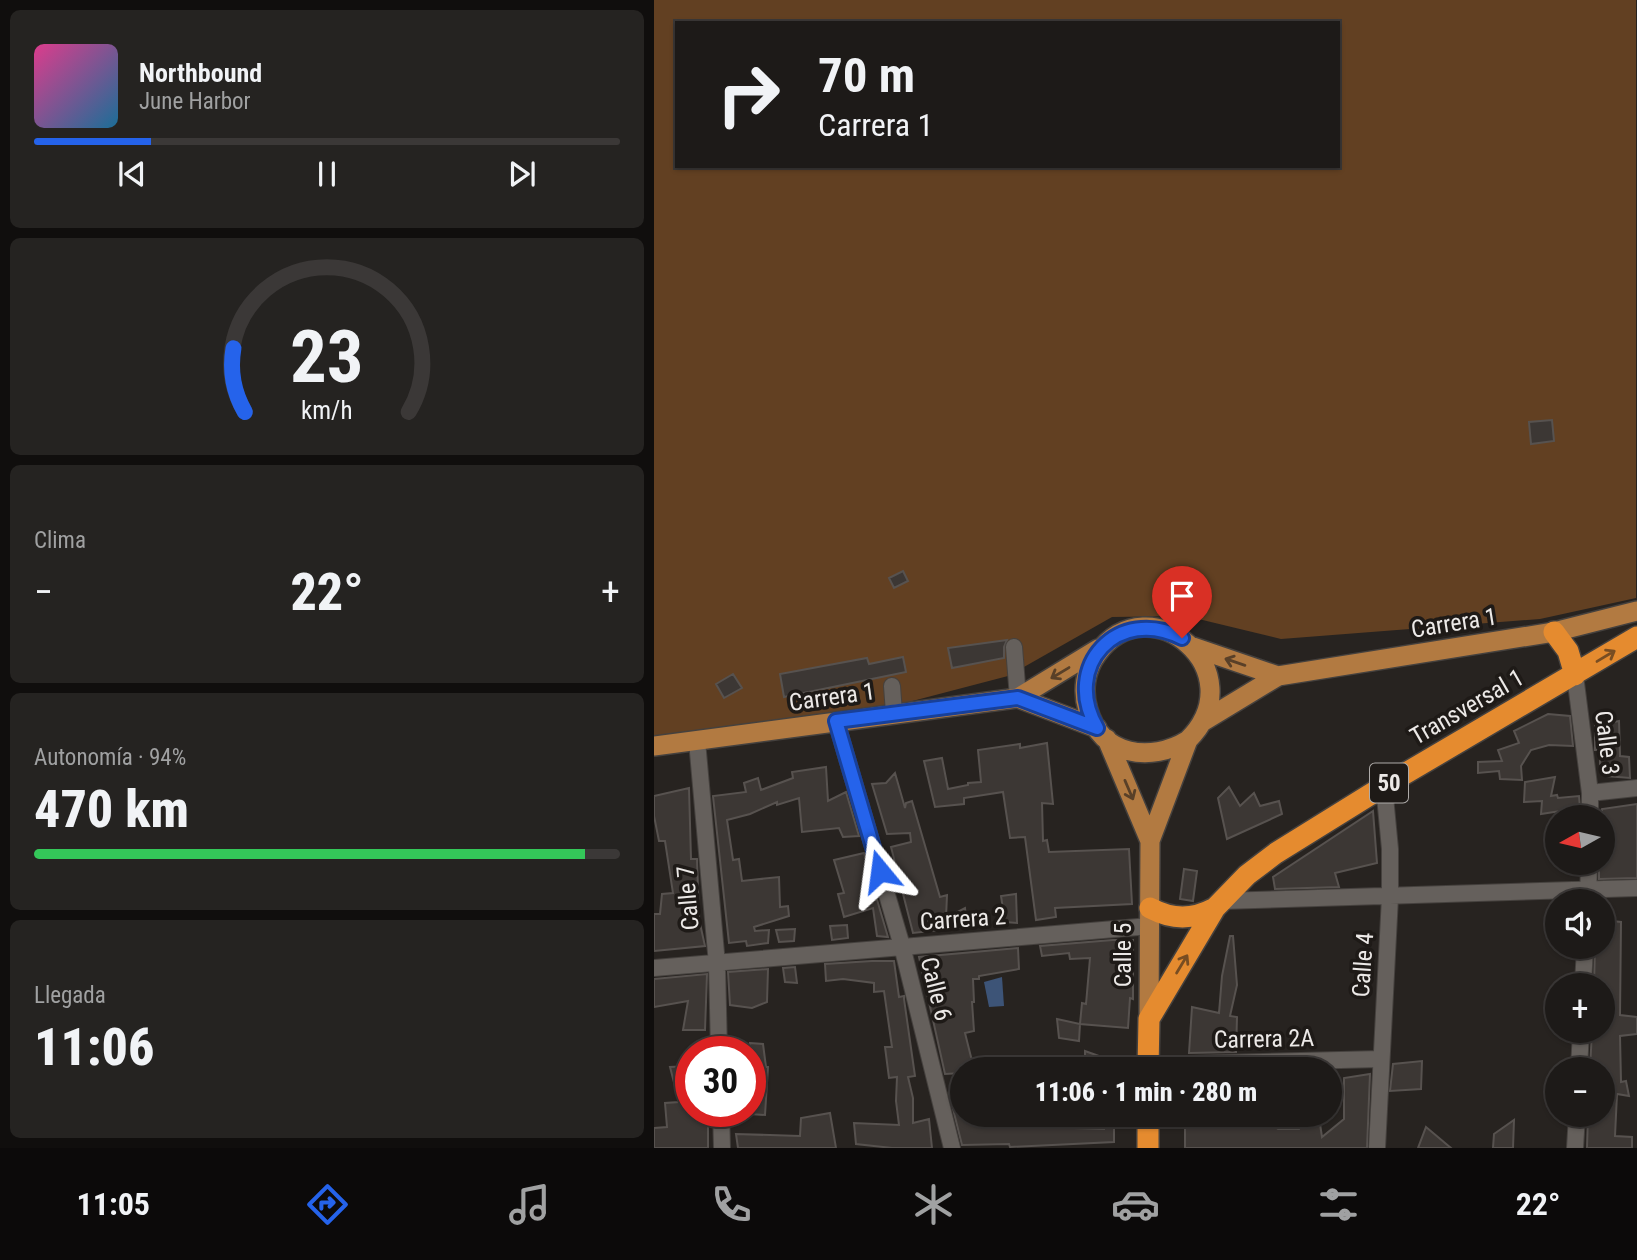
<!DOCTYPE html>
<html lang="es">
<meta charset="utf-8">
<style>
body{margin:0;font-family:"Roboto Condensed",sans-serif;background:#252321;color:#f1f3f6;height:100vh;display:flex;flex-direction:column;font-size:26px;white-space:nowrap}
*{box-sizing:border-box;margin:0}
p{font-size:23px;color:#a0a1a2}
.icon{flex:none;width:38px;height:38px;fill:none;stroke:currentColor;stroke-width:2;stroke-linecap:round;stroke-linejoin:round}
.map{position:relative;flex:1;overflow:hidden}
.side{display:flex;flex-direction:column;gap:10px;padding:10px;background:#100e0d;width:654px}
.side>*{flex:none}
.guide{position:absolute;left:21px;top:21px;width:665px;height:147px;border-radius:0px;box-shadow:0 2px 5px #0004,0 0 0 2px #3b3837;background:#1d1a18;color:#f1f3f6;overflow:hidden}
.needle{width:46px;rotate:262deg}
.buttons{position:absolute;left:891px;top:805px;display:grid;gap:14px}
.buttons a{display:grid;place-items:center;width:70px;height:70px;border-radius:50%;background:#1d1a18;box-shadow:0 2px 5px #0004,0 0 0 2px #3b3837;font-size:35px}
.speed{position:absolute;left:21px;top:1036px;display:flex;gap:14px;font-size:35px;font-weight:700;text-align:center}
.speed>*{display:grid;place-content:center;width:91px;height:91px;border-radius:50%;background:#1d1a18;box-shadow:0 2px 5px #0004,0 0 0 2px #3b3837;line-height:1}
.speed .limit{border:10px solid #d22;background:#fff;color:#111}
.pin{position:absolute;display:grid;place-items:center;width:60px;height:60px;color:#fff;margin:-72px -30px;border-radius:50% 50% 50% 0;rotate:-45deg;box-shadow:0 0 7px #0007}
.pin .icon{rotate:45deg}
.me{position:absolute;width:77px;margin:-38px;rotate:344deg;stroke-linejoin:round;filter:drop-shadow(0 0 5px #0008)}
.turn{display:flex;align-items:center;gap:24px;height:147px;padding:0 28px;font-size:32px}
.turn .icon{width:91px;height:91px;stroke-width:2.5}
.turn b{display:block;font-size:49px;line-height:60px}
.big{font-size:52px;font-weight:800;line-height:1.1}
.side .widget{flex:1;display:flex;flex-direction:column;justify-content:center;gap:10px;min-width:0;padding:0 24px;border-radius:10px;background:#252321}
.side .dial{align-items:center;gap:0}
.dial svg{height:182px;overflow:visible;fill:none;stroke:#3b3837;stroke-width:7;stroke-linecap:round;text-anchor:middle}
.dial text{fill:#f1f3f6;stroke:none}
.song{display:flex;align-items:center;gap:21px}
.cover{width:84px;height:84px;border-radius:10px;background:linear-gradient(135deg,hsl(330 70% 55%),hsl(200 70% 35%))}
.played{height:7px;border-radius:4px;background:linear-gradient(90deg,#2563eb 20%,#3b3837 20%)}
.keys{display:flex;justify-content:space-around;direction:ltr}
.heat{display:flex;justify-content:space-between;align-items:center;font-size:38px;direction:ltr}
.charge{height:10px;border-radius:5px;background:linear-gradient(90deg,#34c759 94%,#3b3837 0)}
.trip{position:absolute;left:296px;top:1057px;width:392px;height:70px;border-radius:35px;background:#1d1a18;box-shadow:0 2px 5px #0004,0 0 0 2px #3b3837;font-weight:800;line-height:70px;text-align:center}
.menu{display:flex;height:112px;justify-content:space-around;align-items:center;background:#0c0a0a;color:#a0a1a2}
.menu .icon{width:49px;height:49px}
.menu .on{color:#2563eb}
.menu b{font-size:32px;color:#f1f3f6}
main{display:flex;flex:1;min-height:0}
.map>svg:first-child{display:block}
.forest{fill:#624022;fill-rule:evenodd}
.water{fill:#3d5477}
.building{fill:#3c3734;stroke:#57524f;stroke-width:2}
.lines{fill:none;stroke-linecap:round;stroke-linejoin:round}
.minor-casing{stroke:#45413e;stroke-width:18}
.major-casing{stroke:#45413e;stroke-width:22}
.highway-casing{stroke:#45413e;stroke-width:24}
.minor{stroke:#65605c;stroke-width:16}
.major{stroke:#b27a41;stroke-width:19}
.highway{stroke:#e58b2f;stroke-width:21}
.oneway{stroke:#784d22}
.oneway2{stroke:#594028}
.route-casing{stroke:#184099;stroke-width:18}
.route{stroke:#2563eb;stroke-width:12}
.labels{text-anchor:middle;stroke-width:7;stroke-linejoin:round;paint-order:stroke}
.shield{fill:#1e1a17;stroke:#aeaba9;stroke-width:2}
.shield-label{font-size:23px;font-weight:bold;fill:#ece9e7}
.street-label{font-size:24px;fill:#ece9e7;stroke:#1e1a17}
</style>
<main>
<section class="side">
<div class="widget">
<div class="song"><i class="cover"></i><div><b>Northbound</b><p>June Harbor</p></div></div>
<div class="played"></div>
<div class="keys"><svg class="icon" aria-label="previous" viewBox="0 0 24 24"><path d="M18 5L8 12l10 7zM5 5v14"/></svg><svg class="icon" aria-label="pause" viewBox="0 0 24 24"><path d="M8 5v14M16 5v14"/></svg><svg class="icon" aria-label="next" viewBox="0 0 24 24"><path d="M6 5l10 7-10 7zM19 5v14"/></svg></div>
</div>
<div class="widget dial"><svg viewBox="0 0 100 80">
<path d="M14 69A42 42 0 1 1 86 69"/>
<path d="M14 69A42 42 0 0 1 9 41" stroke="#2563eb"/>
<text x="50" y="56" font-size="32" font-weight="700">23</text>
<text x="50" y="72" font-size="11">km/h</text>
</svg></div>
<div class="widget"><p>Clima</p>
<div class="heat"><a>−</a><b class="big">22°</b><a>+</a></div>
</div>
<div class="widget"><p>Autonomía · 94%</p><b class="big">470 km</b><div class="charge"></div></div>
<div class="widget"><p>Llegada</p><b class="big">11:06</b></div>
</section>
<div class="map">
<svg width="983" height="1148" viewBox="0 0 983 1148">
<rect width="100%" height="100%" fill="#272320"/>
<path class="forest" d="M0,0H982V598L886,619L627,639L532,616L458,617L354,676L182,721L0,746ZM23,23H684V166H23Z"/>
<path class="water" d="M348,977L350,1006L335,1007L330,982Z"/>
<path class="building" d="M898,420L900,441L877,444L875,422Z
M249,571L254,581L240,588L235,578Z
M353,640L350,647V658L298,668L294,648Z
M249,657L252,672L130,697L126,674L213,658L215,664Z
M79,674L88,688L70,698L62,684Z
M894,714L916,716L919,746L895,745L877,750L867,766L868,780L846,779L845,771L824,773V762L848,761L844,750L865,743L860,731Z
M965,721L966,756L975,757L976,778L952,776L955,766L946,764V750H941V726Z
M393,743L399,804L388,803L389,841L393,840L395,852L475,849L478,904L401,908L402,917L382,920L371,837L356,838L349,792L310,798V804L281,807L270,761L288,758L294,789L314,785V783L327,782L324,750L366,744V748Z
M172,767L174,801L192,792L205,836L189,837L185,828L148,832L145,798L123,805V802L96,814L73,820L79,860L85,859L88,881L125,877L126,907L134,906L135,916L100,927L101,931L115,930L114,943L93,946L92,941L75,943L59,796L92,792L90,783L104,778L107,790L139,778L138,772Z
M241,773L251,808L252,803L258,801L286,897L293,895L292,918L311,908L313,927L259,933L237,847L257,842L256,833L233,834L218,784L232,783Z
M901,777L897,796L903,795L904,798L925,796L926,808L887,814L888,801L870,802L871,782Z
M575,787L586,806L600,793L606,806L625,801L628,814L573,839L564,798Z
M35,788L37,859H43L45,919L51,946L0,951V914H6L8,894L19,893L11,841H5L0,816V796Z
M983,804V878L945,879V863H948V809Z
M719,811L723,863L681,873L685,887L621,889L619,877Z
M210,853L214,869L234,937L223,936L219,908L190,917L184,894L190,893L180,860Z
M530,869L543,871L539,901L526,899Z
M362,894L363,923L351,922L347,896Z
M948,920L967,922L966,1015L983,1017V1034L966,1036L967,1082L972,1081L975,1096L963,1094L961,1136L978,1137V1148H933L934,1115H948V1069H936L938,1031H948V985H940L941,947H948Z
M193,925L194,938L178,940L176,926Z
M141,929L140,941L125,942L122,930Z
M576,936H579L583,985L576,1016L583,1017L582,1052L535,1053L538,1007L565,1013L568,976Z
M459,940H479V999L476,998L474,1028L426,1024L428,1003L432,1004L436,958L416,959L415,953L388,956L386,946Z
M364,948L365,969L325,976V979H319L320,1002H318L320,1031L311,1033L320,1069H308V1073L291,1074L265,957Z
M218,961H240L245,997L250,996V999L261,1076L254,1077L259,1098V1123L275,1119L278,1148H238L202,1144L200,1123L245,1125L242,1101L243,1077L235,1078L231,1047H238L230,991L220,992V983L189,979L172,981L171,964Z
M141,967L143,983L131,982L129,968Z
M114,969L113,1002L98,1008L76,1005L74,972Z
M53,974L51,1030H29L34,1001L0,1007V979Z
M403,1019L426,1024L425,1041L405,1038Z
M96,1043L109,1044L112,1067H114L111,1115L96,1114Z
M431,1051L467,1064L466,1069L431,1064Z
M768,1061L767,1089L736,1091L739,1064Z
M37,1066V1111H54V1148H0V1128L13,1127L11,1103L25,1102L16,1067Z
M716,1074L713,1148H531V1115H572L573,1119H612L624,1129H645L647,1121L665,1117L668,1137L690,1119V1078Z
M308,1092V1115H330L334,1124L354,1120V1117L419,1115L420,1128L450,1129L451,1115H460V1142L356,1147L355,1144L308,1145L295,1093Z
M176,1113L182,1148H84L82,1134L146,1136L147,1118Z
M860,1120L859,1148H839L840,1134Z
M772,1127L797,1148H764Z"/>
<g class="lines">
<g class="minor-casing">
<path id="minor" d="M360,647L364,698
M921,675L936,793V817
M238,686L240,713
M182,721L248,946L298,1148
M43,741L63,964L65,1052
M936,793L983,788
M567,901L983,888
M934,901L935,863
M0,968L496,926
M929,985L931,947
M495,1065L726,1059
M925,1069L927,1031
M67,1111L68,1148
M723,1148L736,897V849L730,786
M921,1148L923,1115"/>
</g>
<g class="major-casing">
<path id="major" d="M539,647L624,676
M364,698L443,728
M548,722L624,676L900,632L983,611
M453,739L496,841
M0,746L364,698L444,649
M495,1019L496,841L534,740C602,672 496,581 443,654C431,670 428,691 434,710C447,756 497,763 534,740"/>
</g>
<g class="highway-casing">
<path id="highway" d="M900,632L914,651L921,675
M496,908C519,920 538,920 561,908
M494,1069L495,1019L561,908L593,875L622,853L730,786L983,637
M494,1148V1115"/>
</g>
<use href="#minor" class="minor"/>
<use href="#major" class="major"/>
<use href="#highway" class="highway"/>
</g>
<defs><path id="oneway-shaft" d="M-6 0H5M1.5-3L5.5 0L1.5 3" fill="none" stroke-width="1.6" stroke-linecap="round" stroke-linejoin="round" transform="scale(1.75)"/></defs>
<g class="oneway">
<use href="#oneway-shaft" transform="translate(952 656) rotate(-31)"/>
<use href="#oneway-shaft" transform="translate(528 964) rotate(-59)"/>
</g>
<g class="oneway2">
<use href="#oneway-shaft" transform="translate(581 662) rotate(-161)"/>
<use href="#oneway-shaft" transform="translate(406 673) rotate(149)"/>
<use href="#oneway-shaft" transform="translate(475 790) rotate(67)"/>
</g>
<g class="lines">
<g class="route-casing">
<path id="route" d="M226,871L182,721L364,698L443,728C407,666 464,605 528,638"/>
</g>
<use href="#route" class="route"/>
</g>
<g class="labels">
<rect class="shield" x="716" y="763.5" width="38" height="39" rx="5"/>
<g class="shield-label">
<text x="735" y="791">50</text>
</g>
<g class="street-label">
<text transform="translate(800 623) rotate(-9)" y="8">Carrera 1</text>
<text transform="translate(178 697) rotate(-8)" y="8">Carrera 1</text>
<text transform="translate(813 707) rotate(-30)" y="8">Transversal 1</text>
<text transform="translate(953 743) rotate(83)" y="8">Calle 3</text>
<text transform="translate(34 898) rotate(-95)" y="8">Calle 7</text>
<text transform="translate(309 919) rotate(-4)" y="8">Carrera 2</text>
<text transform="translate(469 955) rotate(-90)" y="8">Calle 5</text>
<text transform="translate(709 965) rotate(-86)" y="8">Calle 4</text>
<text transform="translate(282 989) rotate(76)" y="8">Calle 6</text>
<text transform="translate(610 1039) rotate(-1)" y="8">Carrera 2A</text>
</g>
</g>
</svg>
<div class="buttons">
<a><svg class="needle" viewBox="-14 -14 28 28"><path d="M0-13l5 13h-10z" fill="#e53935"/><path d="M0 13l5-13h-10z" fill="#a0a1a2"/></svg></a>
<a><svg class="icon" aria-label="sound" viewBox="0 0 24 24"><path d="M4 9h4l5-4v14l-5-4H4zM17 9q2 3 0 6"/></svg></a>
<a>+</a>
<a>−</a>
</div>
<div class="speed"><div class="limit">30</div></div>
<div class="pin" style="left:528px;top:638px;background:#d93025"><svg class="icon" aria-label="arrive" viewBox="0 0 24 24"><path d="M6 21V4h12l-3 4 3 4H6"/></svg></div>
<svg class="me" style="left:226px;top:871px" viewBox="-20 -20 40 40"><path d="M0-17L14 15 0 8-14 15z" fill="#2563eb" stroke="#fff" stroke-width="4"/></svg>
<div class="trip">11:06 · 1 min · 280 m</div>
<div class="guide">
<div class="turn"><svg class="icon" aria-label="right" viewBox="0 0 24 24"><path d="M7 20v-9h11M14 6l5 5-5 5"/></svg><div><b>70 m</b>Carrera 1</div></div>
</div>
</div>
</main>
<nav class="menu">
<b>11:05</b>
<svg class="icon on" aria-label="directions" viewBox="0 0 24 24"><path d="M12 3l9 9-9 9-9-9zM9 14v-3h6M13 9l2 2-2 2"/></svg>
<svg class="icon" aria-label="music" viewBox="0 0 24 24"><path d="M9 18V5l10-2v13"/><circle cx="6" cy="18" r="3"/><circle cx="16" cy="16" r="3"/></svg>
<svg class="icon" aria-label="phone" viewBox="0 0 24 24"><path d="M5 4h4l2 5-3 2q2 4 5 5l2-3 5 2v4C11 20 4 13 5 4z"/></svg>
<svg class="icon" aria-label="climate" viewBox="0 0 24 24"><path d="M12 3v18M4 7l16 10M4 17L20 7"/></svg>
<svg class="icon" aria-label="car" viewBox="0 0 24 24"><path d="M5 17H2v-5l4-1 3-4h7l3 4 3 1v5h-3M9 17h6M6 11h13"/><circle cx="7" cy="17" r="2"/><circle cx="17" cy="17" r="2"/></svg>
<svg class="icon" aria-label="filters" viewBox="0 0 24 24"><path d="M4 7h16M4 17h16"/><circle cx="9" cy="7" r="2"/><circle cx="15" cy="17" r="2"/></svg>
<b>22°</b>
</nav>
